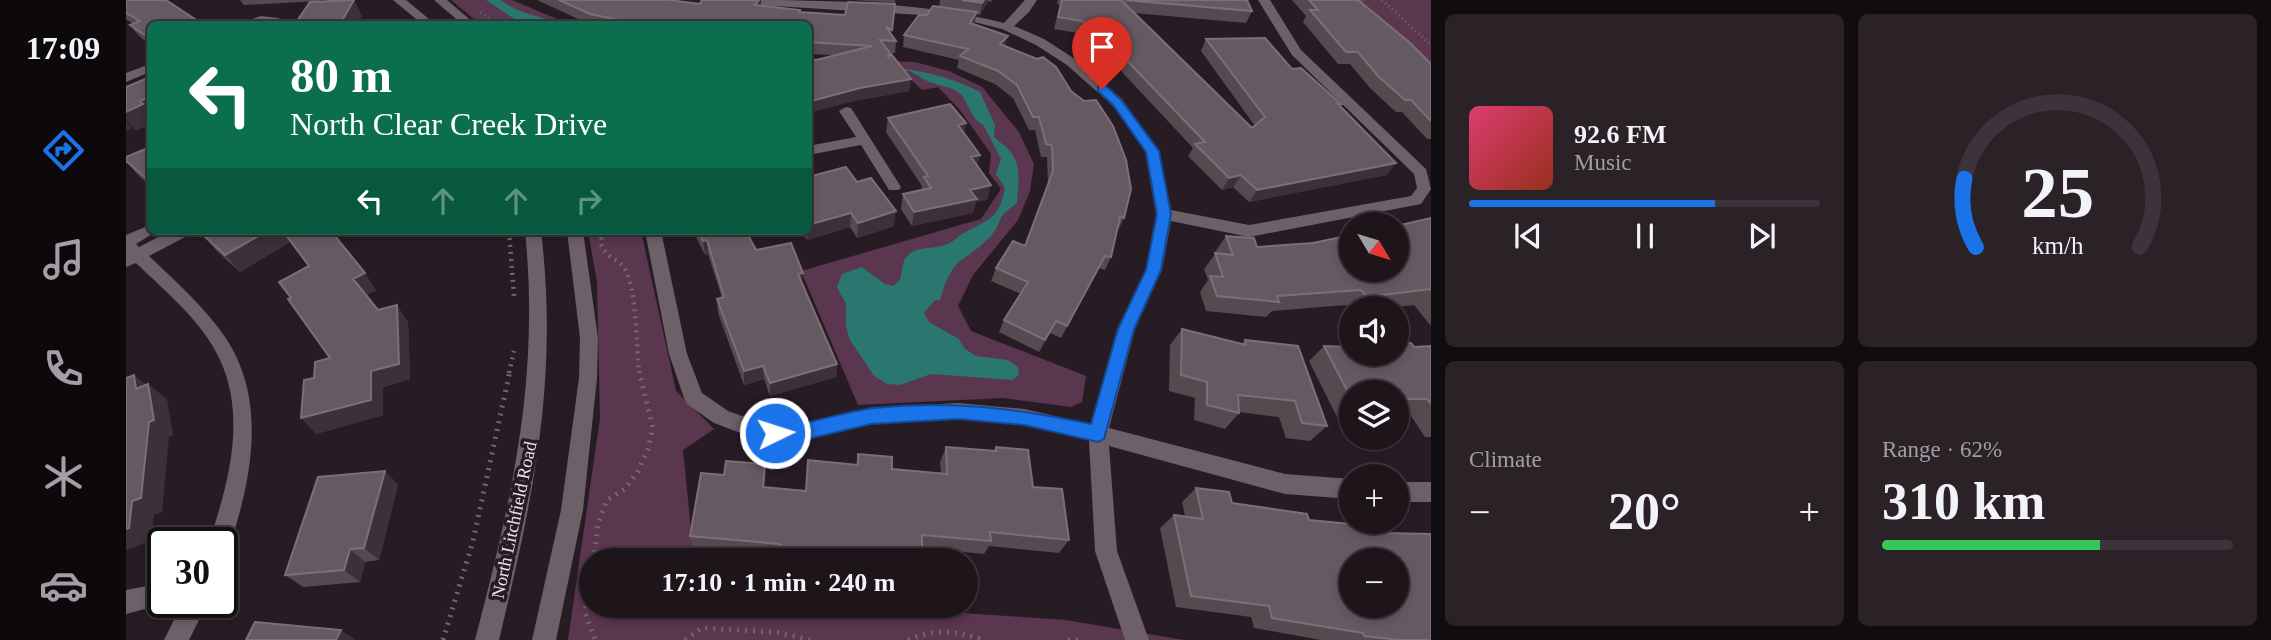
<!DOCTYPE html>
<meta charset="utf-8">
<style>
body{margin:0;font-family:Georgia,serif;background:#2b2228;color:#f1f3f6;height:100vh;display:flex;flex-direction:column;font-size:26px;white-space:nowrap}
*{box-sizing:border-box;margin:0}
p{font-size:23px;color:#a19fa3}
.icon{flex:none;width:38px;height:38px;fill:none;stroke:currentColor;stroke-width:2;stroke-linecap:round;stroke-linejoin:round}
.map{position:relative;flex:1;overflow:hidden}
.side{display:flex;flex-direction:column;gap:14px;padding:14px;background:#100c0f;width:840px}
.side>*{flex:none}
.banner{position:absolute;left:21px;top:21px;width:665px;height:214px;border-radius:10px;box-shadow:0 4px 10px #0003,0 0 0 2px #3c343a;background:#0b6e4f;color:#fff;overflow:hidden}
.needle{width:46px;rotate:128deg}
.fabs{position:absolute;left:1213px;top:212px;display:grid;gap:14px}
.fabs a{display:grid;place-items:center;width:70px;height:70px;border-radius:50%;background:#1e151b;box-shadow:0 4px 10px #0003,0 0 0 2px #3c343a;font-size:35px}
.speed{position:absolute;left:21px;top:527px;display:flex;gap:14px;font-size:35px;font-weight:700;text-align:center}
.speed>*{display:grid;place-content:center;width:91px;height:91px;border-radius:50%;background:#1e151b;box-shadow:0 4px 10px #0003,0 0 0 2px #3c343a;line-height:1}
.speed .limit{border:4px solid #111;border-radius:10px;background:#fff;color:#111}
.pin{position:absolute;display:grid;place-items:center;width:60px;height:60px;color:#fff;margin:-72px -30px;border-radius:50% 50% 50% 0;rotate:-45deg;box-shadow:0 0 7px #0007}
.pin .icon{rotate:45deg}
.me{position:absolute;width:77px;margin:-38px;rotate:86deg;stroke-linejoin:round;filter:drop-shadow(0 0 5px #0008)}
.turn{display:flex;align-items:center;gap:24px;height:147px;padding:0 28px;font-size:32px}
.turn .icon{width:91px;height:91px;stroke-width:2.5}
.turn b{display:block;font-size:49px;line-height:60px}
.lanes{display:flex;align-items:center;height:66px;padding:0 28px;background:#0003;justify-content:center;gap:35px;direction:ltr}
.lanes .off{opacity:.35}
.big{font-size:52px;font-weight:700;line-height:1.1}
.side .card{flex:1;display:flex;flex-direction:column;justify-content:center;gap:10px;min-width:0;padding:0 24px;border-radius:10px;background:#2b2228}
.side .dial{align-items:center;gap:0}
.dial svg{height:182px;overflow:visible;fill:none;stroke:#3c343a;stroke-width:7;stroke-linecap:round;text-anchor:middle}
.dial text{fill:#f1f3f6;stroke:none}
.song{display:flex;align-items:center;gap:21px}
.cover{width:84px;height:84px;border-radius:10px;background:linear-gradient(135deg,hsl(340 70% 55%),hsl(10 70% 35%))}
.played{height:7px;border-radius:4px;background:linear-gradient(90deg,#1a73e8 70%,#3c343a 70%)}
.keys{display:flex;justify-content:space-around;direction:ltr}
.heat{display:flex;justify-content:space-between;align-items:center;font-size:38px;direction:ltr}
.charge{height:10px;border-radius:5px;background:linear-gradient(90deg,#34c759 62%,#3c343a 0)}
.side .tiles{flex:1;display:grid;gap:14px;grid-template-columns:repeat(2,1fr)}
.trip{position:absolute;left:453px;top:548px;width:399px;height:70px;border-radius:35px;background:#1e151b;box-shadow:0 4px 10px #0003,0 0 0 2px #3c343a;font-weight:700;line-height:70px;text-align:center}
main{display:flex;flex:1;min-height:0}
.tab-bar{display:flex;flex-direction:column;width:126px;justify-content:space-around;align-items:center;background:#0c080b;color:#a19fa3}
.tab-bar .icon{width:49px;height:49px}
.tab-bar .selected{color:#1a73e8}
.tab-bar b{font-size:32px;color:#f1f3f6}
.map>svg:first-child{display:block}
.green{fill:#5a364f}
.water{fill:#2a776f}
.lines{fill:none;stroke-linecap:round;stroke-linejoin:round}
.path-far2{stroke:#72676e;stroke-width:3.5;stroke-dasharray:1 3.5;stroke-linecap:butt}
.path-far1{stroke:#72676e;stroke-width:4.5;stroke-dasharray:2 5;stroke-linecap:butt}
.path{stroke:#72676e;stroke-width:5;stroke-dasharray:2 6;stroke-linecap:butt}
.minor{fill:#6e6069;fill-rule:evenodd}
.secondary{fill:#6e6069;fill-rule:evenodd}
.wall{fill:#564a51}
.shaded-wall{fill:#3d3038}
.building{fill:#665a62;stroke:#7b7077;stroke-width:2;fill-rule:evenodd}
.route{fill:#1a73e8;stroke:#114b97;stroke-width:2}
.labels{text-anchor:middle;stroke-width:7;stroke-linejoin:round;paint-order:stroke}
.street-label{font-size:18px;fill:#ece4e9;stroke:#281c24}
</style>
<main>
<nav class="tab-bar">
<b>17:09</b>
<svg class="icon selected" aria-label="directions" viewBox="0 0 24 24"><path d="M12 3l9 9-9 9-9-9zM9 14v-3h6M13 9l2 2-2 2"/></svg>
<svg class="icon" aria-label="music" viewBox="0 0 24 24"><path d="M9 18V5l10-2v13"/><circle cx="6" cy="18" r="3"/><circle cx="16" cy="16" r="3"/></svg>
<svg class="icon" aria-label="phone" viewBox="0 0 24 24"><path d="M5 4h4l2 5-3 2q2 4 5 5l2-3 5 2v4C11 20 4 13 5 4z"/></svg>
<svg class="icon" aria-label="climate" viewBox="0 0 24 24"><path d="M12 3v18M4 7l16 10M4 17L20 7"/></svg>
<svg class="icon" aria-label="car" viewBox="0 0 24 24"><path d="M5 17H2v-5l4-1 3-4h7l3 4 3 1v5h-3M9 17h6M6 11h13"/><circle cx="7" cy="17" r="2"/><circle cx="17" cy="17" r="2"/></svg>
</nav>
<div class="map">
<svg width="1305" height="640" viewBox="0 0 1305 640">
<rect width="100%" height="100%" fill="#281c24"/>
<path class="green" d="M325,0H386L443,24H354Z
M1233,0H1305V72Z
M683,58L789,62L823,71L856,87L893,132L908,164L904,191L892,220L847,275L832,306L845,331L960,376L956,402L945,407L877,398L732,405L675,271L855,219L875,189L863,173L865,154L834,110L812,87L796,90L776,71L683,72Z
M462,231H515L550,391L588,429L557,450L568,560H466V606H733L940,620L1058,640H442L474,418L471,282Z"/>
<path class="water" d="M360,0H374L391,10L435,24H396Z
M682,62C742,65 800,64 854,92L869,125L868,137C872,141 877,144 881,148C897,163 892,183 891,203C886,207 877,213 875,218C872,224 870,231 864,237C835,266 828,253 814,300H809L798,313L803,322L833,339L839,349L850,356L882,360L892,367L893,374L887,380L805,374L774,385L761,384L748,376L724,340L720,327V304L711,287L716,274L736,267L759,284L767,286L774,280C776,274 776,264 779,259C788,245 806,250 819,245C826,243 831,237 838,233C863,219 873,219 879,188L870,174L875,159L858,126L849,119L836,95L827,89L803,82L784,71Z"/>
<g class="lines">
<path class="path-far2" d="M1256,0L1305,45
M355,12L370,24"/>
<path class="path-far1" d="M383,231L388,296
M478,231L474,242C482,262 491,256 499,269C510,285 511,351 513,373
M383,373L388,351"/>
<path class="path" d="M468,560L472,524L481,500L499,489L512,471L522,449L527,428L513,371
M466,575L459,612L469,640
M317,640L347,541L384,371
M559,640L576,628L650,632L684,640
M782,640C809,628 830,631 858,640
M942,640H952"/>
<path class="minor" d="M591,0C685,0 787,0 878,23L899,0H911L903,12L888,26L918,39L949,59L996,99L1033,151L1045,210L1123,225L1285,196L1291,188L1288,174L1166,55L1132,0H1144L1175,50L1300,169L1305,189L1295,204L1290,205L1123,237L1045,221L1036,270L1009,329L983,428L1159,474L1225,479V499L1159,494L983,446L991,551L1023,640H999L969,551L963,440L898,425L832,419L745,424L665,444L633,440L588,423L561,404L558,398L543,354L519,231H535L561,354L576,393L602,411L633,422L665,426L745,408L832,403L898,409L965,424L991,329L1020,270L1030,214L1019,151L986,105L941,65L910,45L876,29L828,17L597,3Z
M135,16L153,18L156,24H111Z
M24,64V72L0,82V73Z
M720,107L725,108L775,187L773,190H763L735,145L682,155V146L730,137L713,111Z
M24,225V231H31L10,244L13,247L44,231H65L63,235L23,256C46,278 71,300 91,326C142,389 128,470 105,542L102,549L96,552V542H83C102,485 121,418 94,360C77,322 39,291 10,263L0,267V235Z
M1270,482H1305V502H1270Z
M37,583V602H45L0,614V590Z
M57,602H82L63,640H38Z"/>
<path class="secondary" d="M267,0H280L309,24H296Z
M308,0H321L349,24H336Z
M399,231H415C433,379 407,498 373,640H349C386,498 414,379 399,231Z
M441,231H457L472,338L471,378L457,510L430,640H406L435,510L453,378L454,338Z"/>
</g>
<path class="wall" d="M0,0L70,20L73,24H24V45L13,36L4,25L7,24L0,19Z
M114,0H194V1L118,5Z
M411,0H543L574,4L576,0H635V6L674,10V12L719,15L769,4L765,34L770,41L769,53H763L762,58L785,79L783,91L733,100L709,55L682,54V24H463Z
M728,0H769V3Z
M814,0H866L865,2L862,1L854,15L850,14L848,24L880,47L998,218L992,230L985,257L979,270L973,268L935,338L924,333L913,352L873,332L878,320L895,294L865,281L870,268L899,246L922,184L921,157H915L909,130H903L887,98L869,84L831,68L833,60L777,47L778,35L801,15L813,7Z
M932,0H1121L1126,11L1120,23L1008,13L1126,128L1129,126L1075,51L1080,39L1166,69L1215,104L1214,106L1270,163L1260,175L1123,202L1107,187L1096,190L1062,156L1067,148L983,58L975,59L952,33L928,29L934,5L931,4Z
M1166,0H1239L1236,3L1305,64V139H1301L1276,112H1270L1244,88L1224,64H1212L1177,22L1180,16Z
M762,118L840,123L838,133L854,155L851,166L865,185L861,200L850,202L847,213L786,226L775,209L777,194L795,191L796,186L760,132Z
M24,147V186L12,175L0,161V157Z
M731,182L768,226L731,238L724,227L681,240L675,231H682Z
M1305,218V326L1288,305L1262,308H1225V311L1220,305L1146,311L1140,317L1080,311L1074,292L1082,280L1078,269L1090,253L1089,252L1100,236L1131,247L1187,243Z
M205,231L250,290L240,295L252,310L282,322L284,379L257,387V415L190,434L188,378L204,358L165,298L183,267L164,242L114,272L90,250L75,233Z
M567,231H620L630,250L677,285L711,364L710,377L644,396L638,379L618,385L592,313L591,299L596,298L582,254L579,255Z
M1056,329L1116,344L1119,340L1201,426L1184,441L1160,438L1153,417L1113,412V413L1099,429L1068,420L1069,398L1043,391L1044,345Z
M1198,346L1288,347L1305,346V437H1299L1283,413H1270V392H1225V438H1257L1253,440L1222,439L1183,361Z
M820,447L868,451L870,447L907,487L943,540L933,553L863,546L858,554L796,548V560H652L653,557L567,549L564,536L598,475L639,464V487L680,491L730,465L732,454L766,469L815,474L814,462Z
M259,471L272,485L253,560L239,562L234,582L177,587L159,575Z
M1070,488L1106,503L1183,520L1305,640H1195L1128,628L1125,617L1050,607L1034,528L1048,515L1059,516L1056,502Z"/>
<path class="shaded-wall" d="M228,0L236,16L231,24H214Z
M633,0H635V8L629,5Z
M858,0H862L854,15L856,3Z
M851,12L848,25L844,23Z
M70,20L73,24H57Z
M882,36L879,49L874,44Z
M987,46L983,58L975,59L979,47Z
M785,79L783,91L733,100L682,113V102L734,88Z
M24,97V124L10,131L0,120V112L14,101Z
M0,121L6,128L0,131Z
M840,123L837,137L832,125Z
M854,155L850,169L845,157Z
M1270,163L1260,175L1123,202L1131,190Z
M1115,175L1107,187L1096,190L1103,178Z
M865,185L861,200L850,202L847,213L786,226L788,212L844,190Z
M770,211L768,226L731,238L732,223Z
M725,213L724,227L681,240L682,225Z
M141,231H157L164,242L114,272L99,255Z
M581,240L582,254L579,255L577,241Z
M239,273L250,290L239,296L227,279Z
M677,273L676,287L672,274Z
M271,305L282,322L284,379L257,387V415L190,434L175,418L245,371Z
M930,321L924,333L913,352L919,340Z
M711,364L710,377L644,396V383Z
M637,366L638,379L618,385V371Z
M8,375L23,387L22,384L41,399L47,435L43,437L36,512L28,515L25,541L0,550V529L10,389Z
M639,464L640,479L637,501V487Z
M259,471L272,485L253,560L238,548Z
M224,549L239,562L234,582L218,570Z
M215,630L230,640H210Z"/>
<path class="building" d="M0,0H40L70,20L57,24H24V38H23L4,25L14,21L0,13Z
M228,0L214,24H169L184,2Z
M433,0H543L574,4L576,0H633L629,5L674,10L673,12L719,15L722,2L769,4L766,30L760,27L770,41L754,40L763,52L762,58L765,54L785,79L734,88L682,102V62L746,46L682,42V24H511L464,14Z
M836,0H858L856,3Z
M936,0H995L1126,128L1139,117L1080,39L1139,38L1166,69L1175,68L1215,104H1212L1270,163L1131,190L1115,175L1103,178L1069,144L1079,142L987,46L979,47L956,21L932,17Z
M999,0H1121L1126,11Z
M1183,0H1232L1283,42L1305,64V121L1285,100H1279L1252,76L1232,52H1220L1184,10H1192Z
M807,6L851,12L844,23L882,36L874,44L911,59L917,57L930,67L945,91L958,101L970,100L987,126L1000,160L1005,189L998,218L994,217L985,257L979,256L941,326L930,321L919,340L878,320L902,282L870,268L887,241L899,246L927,171L926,145L920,144L913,117H907L891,85L872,71L834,56L842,49L778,35L793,15H801Z
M24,77V97L14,101L17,104L0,112V87Z
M824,104L840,123L832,125L854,155L845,157L865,185L844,190L851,199L788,212L777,194L805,188L798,177L802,176L762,118Z
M24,147V177L21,179L0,161V157Z
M720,167L731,182L745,178L770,211L732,223L725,213L682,225V177Z
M1305,218V290L1304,289L1241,297L1235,290L1151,296L1153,302L1091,296L1084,276L1097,277L1089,253L1107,255L1100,236L1128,238L1131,247L1187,243L1225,235V270H1270V226Z
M79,231H141L99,255L75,233Z
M157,231H205L239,273L227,279L252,310L271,305L273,364L245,371V400L175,418L178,380L188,378L189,362L204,358L162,299L165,298L153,282L183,266Z
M573,231H620L630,250L665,243L677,273L672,274L711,364L644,383L637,366L618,371L591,299L598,297L581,240L577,241Z
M1056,329L1120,345L1119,340L1172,346L1201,426L1176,423L1169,401L1112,395L1113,413L1081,405V382L1055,375Z
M1270,343H1285L1288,347L1305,346V404L1301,399H1270V392H1225V398L1198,346L1225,347V354H1270Z
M8,375L10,389L22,384L28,420L23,422L15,498L6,501L3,528L0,529V378Z
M820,447L870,451V447L902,450L907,487L936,489L943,540L864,532L865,541L796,535V560L713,553L712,560H652L654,544L564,536L575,473L598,475L600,461L639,464L637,487L680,491L682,460L732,465V454L766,457V469L821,474Z
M259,471L238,548L224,549L218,570L159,575L192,477Z
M1070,488L1103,492L1106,503L1181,514L1183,520L1257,527L1260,533L1305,534V640H1273L1238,636L1237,633L1146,618L1143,606L1065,596L1048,515L1077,519ZM1225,560H1270V606H1225Z
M129,622L215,630L210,640H120Z"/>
<path class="route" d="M972,86H980L995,100L1033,151L1045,214L1035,270L1008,329L978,439L972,442L898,425L832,419L745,424L665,443L643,438L640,433L643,427C654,423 667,426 679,423C701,418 725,411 747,408C825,400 889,408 965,424L992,329L1020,270L1031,214L1020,152L987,105L972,91Z"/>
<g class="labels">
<g class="street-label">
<text transform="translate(388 520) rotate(-78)" y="6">North Litchfield Road</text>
</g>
</g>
</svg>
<div class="fabs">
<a><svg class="needle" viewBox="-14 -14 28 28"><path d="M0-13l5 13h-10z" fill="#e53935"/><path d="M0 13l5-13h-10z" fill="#a19fa3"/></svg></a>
<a><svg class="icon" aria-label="sound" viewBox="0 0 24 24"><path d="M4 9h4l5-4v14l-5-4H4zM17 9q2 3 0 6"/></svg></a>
<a><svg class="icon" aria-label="layers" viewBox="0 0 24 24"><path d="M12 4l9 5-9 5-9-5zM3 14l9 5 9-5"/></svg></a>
<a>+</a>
<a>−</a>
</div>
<div class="speed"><div class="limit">30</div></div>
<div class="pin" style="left:976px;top:89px;background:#d93025"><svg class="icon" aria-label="arrive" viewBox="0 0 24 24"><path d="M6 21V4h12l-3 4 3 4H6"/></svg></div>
<svg class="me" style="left:649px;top:433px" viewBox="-20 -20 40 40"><circle r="17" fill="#1a73e8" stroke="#fff" stroke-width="3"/><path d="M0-11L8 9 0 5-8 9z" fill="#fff"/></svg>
<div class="trip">17:10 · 1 min · 240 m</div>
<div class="banner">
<div class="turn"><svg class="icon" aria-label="left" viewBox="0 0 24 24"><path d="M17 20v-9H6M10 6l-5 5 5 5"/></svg><div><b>80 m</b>North Clear Creek Drive</div></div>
<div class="lanes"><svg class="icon" aria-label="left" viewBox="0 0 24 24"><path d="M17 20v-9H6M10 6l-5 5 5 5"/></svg><svg class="icon off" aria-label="ahead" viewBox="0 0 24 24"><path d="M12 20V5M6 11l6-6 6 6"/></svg><svg class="icon off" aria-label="ahead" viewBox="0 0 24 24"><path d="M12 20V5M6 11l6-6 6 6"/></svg><svg class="icon off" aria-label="right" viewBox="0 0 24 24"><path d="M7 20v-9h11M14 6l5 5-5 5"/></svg></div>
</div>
</div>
<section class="side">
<div class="tiles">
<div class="card">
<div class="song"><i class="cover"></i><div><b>92.6 FM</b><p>Music</p></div></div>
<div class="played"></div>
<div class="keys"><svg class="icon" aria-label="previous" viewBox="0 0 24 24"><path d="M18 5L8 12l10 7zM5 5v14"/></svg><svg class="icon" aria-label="pause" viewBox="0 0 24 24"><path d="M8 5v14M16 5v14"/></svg><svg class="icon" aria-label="next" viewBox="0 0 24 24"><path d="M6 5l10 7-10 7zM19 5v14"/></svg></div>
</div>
<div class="card dial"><svg viewBox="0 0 100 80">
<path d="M14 69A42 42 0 1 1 86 69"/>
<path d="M14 69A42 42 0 0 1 9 39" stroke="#1a73e8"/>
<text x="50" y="56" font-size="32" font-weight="700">25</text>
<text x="50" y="72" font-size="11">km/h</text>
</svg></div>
<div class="card"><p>Climate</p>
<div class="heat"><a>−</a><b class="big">20°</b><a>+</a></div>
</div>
<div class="card"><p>Range · 62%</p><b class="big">310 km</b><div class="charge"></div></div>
</div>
</section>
</main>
